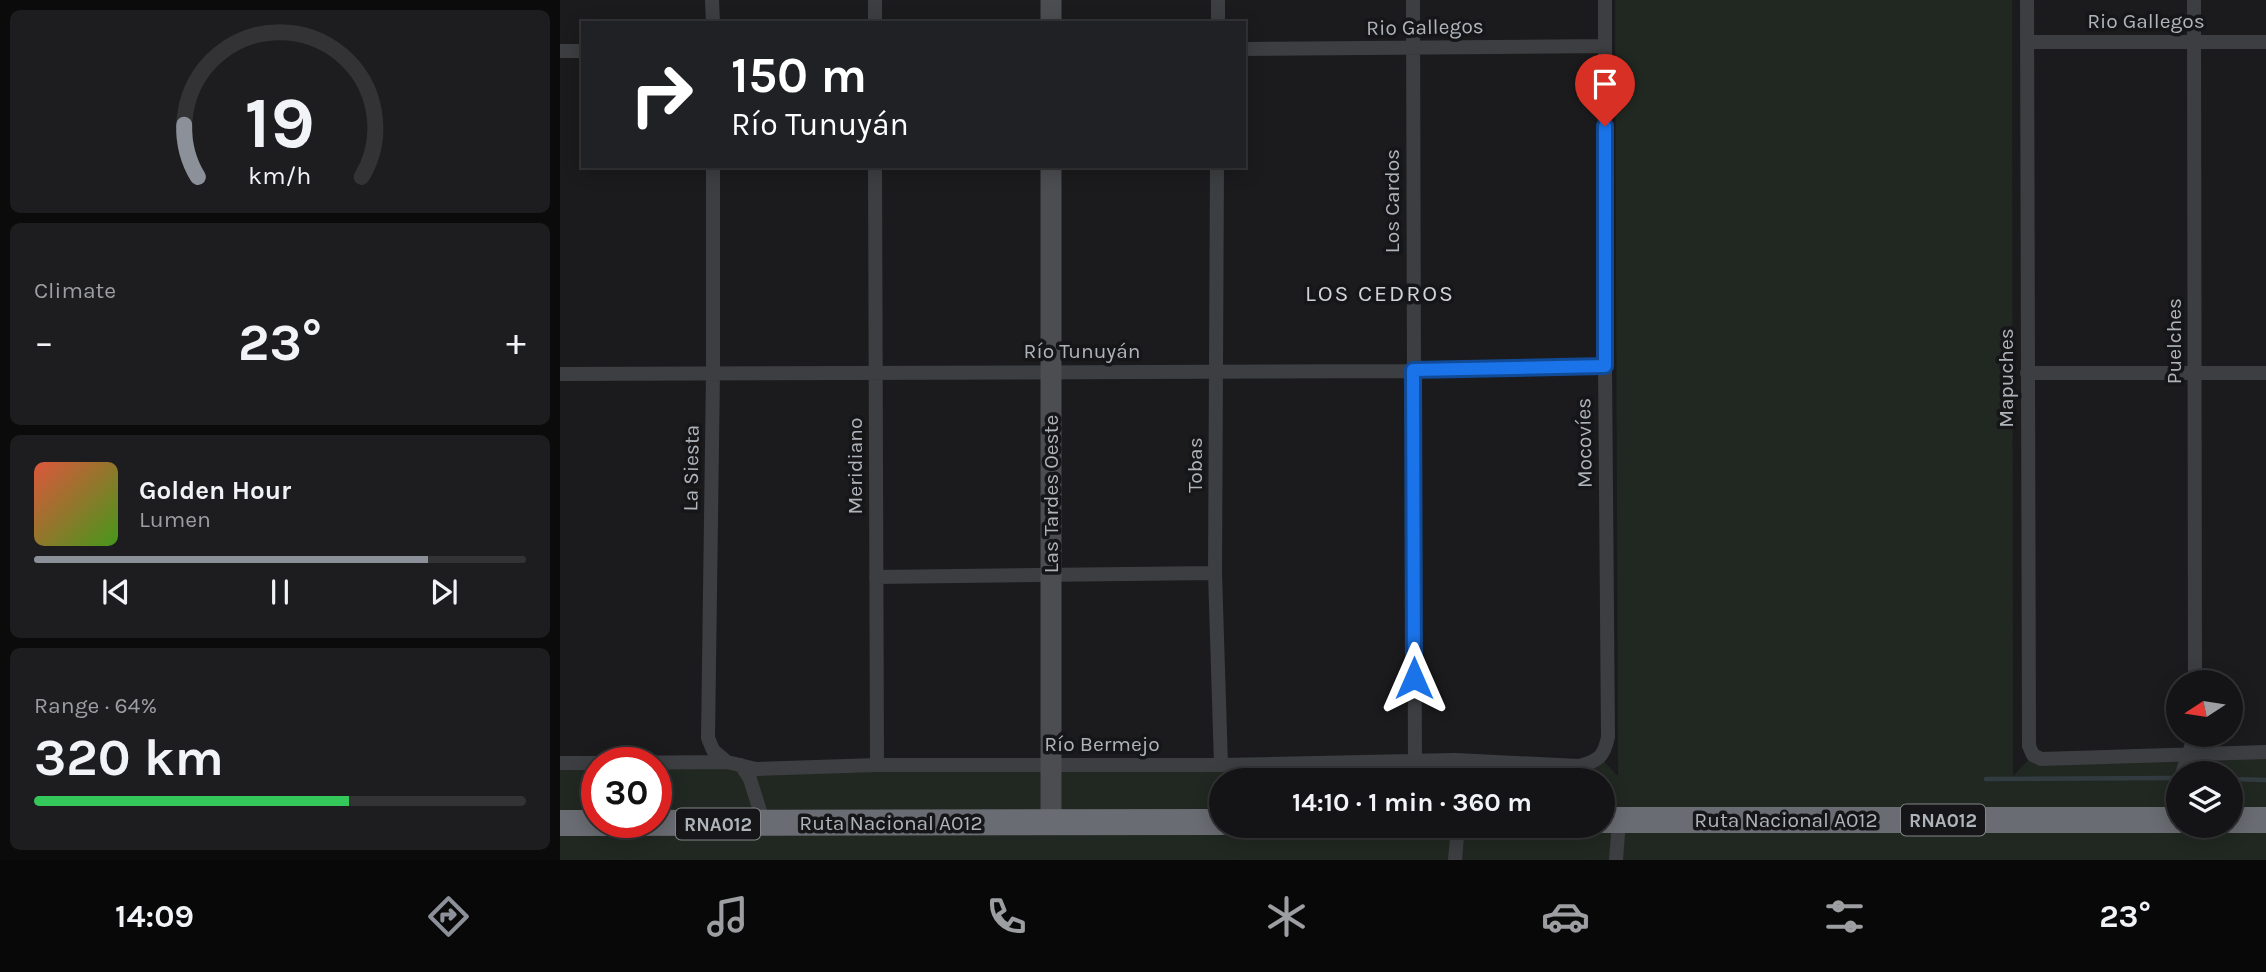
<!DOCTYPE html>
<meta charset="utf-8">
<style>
body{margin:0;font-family:Karla,sans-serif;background:#1d1d1f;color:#f1f3f6;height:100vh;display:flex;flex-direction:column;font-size:26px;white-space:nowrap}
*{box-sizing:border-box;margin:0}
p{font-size:23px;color:#9d9ea1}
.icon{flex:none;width:38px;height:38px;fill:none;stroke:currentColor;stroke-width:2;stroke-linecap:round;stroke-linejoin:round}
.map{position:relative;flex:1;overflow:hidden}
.details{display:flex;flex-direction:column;gap:10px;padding:10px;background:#0b0b0c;width:560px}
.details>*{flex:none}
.guide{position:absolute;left:21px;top:21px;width:665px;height:147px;border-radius:0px;box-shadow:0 4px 18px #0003,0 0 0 2px #333335;background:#202124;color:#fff;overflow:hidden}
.needle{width:46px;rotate:258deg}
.controls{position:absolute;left:1606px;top:670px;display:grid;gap:14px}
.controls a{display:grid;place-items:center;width:77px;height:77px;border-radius:50%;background:#141416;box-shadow:0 4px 18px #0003,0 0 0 2px #333335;font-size:35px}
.speed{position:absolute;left:21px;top:747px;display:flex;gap:14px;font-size:35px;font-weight:700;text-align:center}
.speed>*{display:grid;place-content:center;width:91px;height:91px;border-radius:50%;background:#141416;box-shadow:0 4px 18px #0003,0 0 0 2px #333335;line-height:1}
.speed .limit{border:10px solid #d22;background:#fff;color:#111}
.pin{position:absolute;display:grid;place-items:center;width:60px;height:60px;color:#fff;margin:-72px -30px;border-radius:50% 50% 50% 0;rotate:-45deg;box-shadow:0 0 7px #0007}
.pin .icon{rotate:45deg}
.me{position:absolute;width:77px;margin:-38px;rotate:0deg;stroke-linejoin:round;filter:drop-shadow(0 0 5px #0008)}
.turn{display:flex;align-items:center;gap:24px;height:147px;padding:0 35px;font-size:32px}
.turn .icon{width:91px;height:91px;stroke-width:2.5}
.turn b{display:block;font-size:49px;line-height:60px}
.big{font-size:52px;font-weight:700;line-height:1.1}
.details .card{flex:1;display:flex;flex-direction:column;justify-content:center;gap:10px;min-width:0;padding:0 24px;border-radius:10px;background:#1d1d1f}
.details .dial{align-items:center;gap:0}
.dial svg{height:182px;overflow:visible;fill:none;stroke:#333335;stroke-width:7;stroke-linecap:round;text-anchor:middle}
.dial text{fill:#f1f3f6;stroke:none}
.song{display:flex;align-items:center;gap:21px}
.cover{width:84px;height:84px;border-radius:10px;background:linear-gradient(135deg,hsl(10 70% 55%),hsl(100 70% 35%))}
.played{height:7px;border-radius:4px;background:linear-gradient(90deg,#8c9099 80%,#333335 80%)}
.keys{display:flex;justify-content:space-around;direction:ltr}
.heat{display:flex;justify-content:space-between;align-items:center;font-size:38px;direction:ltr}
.charge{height:10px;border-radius:5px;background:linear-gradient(90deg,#34c759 64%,#333335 0)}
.trip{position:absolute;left:649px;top:768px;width:406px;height:70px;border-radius:35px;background:#141416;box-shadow:0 4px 18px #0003,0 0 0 2px #333335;font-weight:700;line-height:70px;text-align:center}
.menu{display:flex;height:112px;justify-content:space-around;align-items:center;background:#080809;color:#9d9ea1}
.menu .icon{width:49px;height:49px}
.menu .current{color:#8c9099}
.menu b{font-size:32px;color:#f1f3f6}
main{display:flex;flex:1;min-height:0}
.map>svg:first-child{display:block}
.green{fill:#212821;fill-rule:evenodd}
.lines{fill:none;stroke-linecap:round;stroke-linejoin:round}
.stream{stroke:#323c40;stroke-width:4.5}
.street{stroke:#3c3e41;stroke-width:14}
.secondary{stroke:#4b4d51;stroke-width:21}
.highway{stroke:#696c72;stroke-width:26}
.route-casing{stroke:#114b97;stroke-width:18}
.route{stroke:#1a73e8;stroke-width:12}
.labels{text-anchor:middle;stroke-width:7;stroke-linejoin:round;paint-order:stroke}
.shield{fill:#161618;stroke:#81858a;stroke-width:2}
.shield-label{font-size:19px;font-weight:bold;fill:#afb4bb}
.street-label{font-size:21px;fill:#afb4bb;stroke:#161618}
.neighbourhood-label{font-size:23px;letter-spacing:2px;fill:#d0d3d7;stroke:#161618}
</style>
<main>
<section class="details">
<div class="card dial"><svg viewBox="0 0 100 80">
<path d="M14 69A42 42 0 1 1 86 69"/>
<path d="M14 69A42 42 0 0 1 8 46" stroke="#8c9099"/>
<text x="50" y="56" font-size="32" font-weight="700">19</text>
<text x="50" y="72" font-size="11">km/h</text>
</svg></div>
<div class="card"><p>Climate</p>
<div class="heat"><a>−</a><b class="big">23°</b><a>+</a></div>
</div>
<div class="card">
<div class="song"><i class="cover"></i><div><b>Golden Hour</b><p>Lumen</p></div></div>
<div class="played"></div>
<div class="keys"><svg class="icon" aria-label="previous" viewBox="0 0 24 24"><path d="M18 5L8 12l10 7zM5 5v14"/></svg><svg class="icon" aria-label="pause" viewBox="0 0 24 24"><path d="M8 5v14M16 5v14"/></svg><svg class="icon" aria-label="next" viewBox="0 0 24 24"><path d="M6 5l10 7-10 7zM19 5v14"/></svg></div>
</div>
<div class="card"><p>Range · 64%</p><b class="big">320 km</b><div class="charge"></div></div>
</section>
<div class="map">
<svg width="1706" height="860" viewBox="0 0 1706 860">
<rect width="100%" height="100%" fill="#1b1b1d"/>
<path class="green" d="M1055,0H1452L1453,776L1473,755L1706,752V860H0V763H37V822H96V763L1019,766L1040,757L1058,776ZM1619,774H1671V826H1619ZM662,780H1043V826H662Z"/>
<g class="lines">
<path class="stream" d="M1426,779L1613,778
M1671,779L1706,780"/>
<path class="street" d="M152,0L153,23
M315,0V23
M853,0L855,780
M1467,0L1469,746L1473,755L1481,759L1706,752
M1634,0L1635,682
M658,23V0
M1467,42H1706
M684,49L1045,46
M0,51H23
M153,166V373L148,738L153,750L167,762
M315,166L317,765
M657,166L655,573L661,765
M1467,373H1706
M0,374L853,371L1045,366
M316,577L655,573
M0,763H37
M43,763L167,762L196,769L317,765H661L895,760L1019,766C1038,761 1044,757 1048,737L1045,366V0
M181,765L190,779L204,824
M1622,774L1635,735
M895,860L898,826
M1056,860L1059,820"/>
<path class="secondary" d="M491,0V23
M491,823V166"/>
<path class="highway" d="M1043,820H1619
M1671,820H1706
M0,823L662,822"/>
</g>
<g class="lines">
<g class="route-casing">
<path id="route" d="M854,678L853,370L1045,366V126"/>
</g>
<use href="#route" class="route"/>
</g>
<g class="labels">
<g class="shield">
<rect x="1341" y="804.5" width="84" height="31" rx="5"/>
<rect x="116" y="808.5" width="84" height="31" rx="5"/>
</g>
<g class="shield-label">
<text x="1383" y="827">RNA012</text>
<text x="158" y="831">RNA012</text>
</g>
<g class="street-label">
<text x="1586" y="28">Rio Gallegos</text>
<text transform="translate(865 27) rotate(-1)" y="7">Rio Gallegos</text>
<text transform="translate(832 201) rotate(-90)" y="7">Los Cardos</text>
<text transform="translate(1614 341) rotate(-90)" y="7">Puelches</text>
<text x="522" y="358">Río Tunuyán</text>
<text transform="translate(1446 378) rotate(-90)" y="7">Mapuches</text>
<text transform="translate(1024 443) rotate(-91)" y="7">Mocovíes</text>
<text transform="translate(635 465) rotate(-90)" y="7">Tobas</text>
<text transform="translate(295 466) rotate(-90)" y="7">Meridiano</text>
<text transform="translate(131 468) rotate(-89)" y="7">La Siesta</text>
<text transform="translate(491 494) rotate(-90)" y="7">Las Tardes Oeste</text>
<text x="542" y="751">Río Bermejo</text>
<text x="1226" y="827">Ruta Nacional A012</text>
<text x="331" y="830">Ruta Nacional A012</text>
</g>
<g class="neighbourhood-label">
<text x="820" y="301">LOS CEDROS</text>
</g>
</g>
</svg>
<div class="controls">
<a><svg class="needle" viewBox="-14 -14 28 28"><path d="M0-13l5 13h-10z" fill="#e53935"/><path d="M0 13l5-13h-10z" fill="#9d9ea1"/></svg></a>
<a><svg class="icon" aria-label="layers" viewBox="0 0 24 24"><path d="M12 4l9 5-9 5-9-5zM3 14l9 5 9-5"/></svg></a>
</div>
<div class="speed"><div class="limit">30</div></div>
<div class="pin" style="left:1045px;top:126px;background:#d93025"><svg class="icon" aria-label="arrive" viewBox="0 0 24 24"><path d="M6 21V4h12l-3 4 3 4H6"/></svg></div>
<svg class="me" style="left:854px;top:678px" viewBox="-20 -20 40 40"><path d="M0-17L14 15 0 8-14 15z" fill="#1a73e8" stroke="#fff" stroke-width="4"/></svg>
<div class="trip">14:10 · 1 min · 360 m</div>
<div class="guide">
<div class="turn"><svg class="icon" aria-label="right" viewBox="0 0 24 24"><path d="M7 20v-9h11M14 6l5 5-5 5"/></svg><div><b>150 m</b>Río Tunuyán</div></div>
</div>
</div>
</main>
<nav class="menu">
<b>14:09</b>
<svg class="icon current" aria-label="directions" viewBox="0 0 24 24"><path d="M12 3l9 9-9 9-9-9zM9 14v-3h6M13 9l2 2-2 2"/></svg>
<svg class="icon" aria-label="music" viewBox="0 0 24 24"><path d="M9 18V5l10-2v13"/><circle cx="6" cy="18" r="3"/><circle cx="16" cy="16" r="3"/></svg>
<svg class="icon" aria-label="phone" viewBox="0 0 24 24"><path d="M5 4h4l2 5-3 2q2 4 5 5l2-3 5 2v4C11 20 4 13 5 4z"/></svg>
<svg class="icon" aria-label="climate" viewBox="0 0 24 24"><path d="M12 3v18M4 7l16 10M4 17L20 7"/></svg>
<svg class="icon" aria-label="car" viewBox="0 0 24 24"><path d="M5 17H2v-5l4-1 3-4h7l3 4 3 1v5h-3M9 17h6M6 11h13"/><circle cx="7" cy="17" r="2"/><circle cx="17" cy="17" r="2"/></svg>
<svg class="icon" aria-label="filters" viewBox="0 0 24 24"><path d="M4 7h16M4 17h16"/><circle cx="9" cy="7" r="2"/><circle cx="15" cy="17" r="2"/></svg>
<b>23°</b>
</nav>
